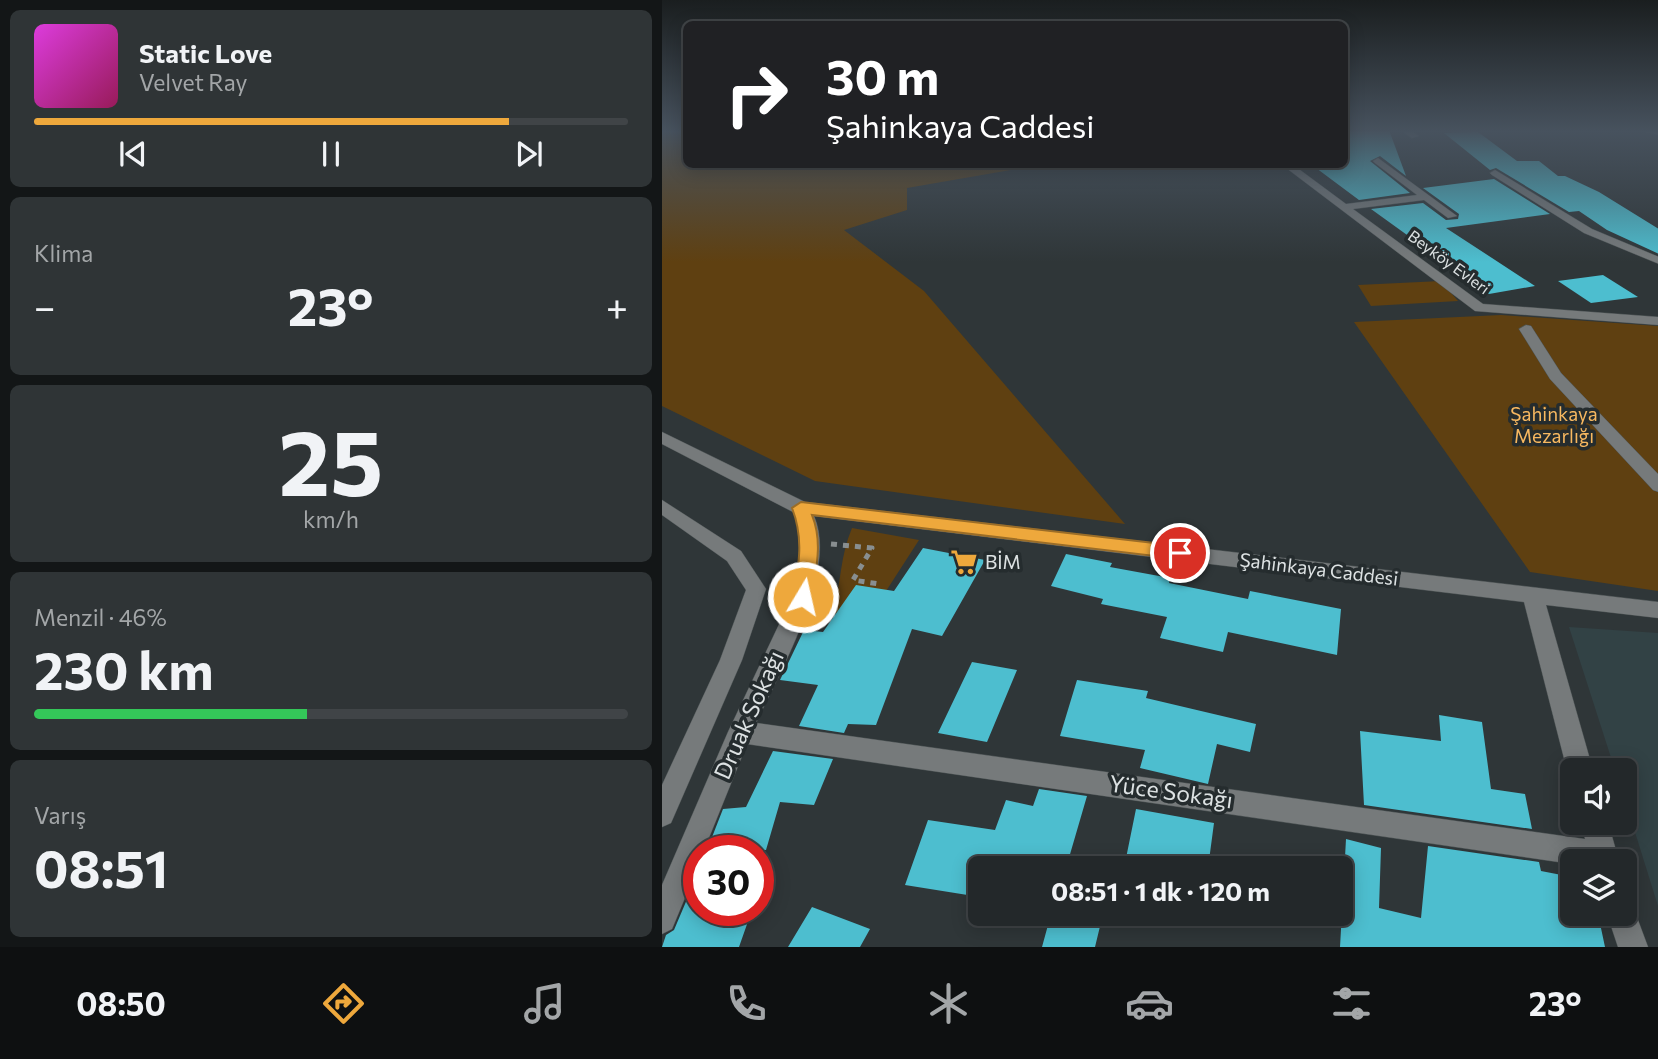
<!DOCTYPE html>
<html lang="tr">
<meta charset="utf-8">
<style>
body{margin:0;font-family:Commissioner,sans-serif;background:#2f3436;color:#f1f3f6;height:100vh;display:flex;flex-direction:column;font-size:26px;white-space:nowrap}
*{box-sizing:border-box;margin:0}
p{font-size:23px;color:#a3a6a8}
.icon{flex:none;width:38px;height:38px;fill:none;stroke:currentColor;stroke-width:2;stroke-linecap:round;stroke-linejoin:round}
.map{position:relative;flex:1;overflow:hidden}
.panel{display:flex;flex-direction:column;gap:10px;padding:10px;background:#131617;width:662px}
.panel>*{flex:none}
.banner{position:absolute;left:21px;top:21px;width:665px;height:147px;border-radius:10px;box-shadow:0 4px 18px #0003,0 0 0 2px #404447;background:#202124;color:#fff;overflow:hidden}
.fabs{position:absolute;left:898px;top:758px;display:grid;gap:14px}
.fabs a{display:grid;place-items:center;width:77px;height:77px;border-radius:10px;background:#23282a;box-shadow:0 4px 18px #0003,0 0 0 2px #404447;font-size:35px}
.speed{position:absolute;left:21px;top:835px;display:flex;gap:14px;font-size:35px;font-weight:700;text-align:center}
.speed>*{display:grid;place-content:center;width:91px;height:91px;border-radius:50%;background:#23282a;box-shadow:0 4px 18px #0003,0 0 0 2px #404447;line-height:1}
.speed .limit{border:10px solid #d22;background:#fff;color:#111}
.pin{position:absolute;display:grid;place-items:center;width:60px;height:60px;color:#fff;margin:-30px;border:4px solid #fff;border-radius:50%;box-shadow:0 2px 7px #0007}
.me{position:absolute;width:77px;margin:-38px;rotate:9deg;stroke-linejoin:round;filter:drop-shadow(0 0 5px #0008)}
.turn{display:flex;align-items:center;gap:24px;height:147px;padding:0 28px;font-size:32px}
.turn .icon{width:91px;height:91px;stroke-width:2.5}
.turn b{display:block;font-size:49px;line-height:60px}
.big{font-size:52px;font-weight:700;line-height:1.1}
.panel .widget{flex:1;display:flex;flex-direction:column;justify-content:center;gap:10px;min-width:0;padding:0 24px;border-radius:10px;background:#2f3436}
.panel .dial{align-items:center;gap:0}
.dial b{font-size:91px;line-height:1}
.song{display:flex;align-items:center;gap:21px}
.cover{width:84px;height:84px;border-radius:10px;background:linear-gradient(135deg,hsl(300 70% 55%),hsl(330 70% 35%))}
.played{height:7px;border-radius:4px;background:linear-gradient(90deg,#eea83c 80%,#404447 80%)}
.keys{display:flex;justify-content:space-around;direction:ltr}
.heat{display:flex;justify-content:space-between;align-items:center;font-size:38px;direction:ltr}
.charge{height:10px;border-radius:5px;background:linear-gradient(90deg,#34c759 46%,#404447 0)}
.trip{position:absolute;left:306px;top:856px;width:385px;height:70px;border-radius:10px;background:#23282a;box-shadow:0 4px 18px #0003,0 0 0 2px #404447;font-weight:700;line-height:70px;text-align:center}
.dock{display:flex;height:112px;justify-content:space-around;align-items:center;background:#0e1011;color:#a3a6a8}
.dock .icon{width:49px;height:49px}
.dock .on{color:#eea83c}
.dock b{font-size:32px;color:#f1f3f6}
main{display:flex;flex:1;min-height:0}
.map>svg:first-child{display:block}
.built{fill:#324245}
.green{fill:#5f4011}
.building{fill:#4dbecf}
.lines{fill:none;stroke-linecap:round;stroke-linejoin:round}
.minor-casing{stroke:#4b5253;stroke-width:1}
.path{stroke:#888e90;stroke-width:5;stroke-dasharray:6 6;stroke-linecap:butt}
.minor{fill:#767a7b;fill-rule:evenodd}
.route{fill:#eea83c;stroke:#9b6d27;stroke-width:2}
.labels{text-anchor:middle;stroke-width:7;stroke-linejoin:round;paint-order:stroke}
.far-street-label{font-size:16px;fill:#dde2e3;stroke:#252c2e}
.park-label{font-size:19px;fill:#f7b860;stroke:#252c2e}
.poi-label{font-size:19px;fill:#dde2e3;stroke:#252c2e;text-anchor:start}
.street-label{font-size:19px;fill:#dde2e3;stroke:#252c2e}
.near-street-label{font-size:23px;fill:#dde2e3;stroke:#252c2e}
</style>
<main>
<section class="panel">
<div class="widget">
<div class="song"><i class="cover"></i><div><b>Static Love</b><p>Velvet Ray</p></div></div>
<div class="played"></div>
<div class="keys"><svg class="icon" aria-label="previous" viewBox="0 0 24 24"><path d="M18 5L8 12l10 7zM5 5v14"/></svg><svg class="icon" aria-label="pause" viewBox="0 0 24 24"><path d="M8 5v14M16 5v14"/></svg><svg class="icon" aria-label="next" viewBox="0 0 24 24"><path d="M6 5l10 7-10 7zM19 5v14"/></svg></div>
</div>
<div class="widget"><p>Klima</p>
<div class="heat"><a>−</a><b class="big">23°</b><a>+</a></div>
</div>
<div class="widget dial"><b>25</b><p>km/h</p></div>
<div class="widget"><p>Menzil · 46%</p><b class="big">230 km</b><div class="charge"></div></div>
<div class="widget"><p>Varış</p><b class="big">08:51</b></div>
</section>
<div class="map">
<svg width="997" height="947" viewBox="0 0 997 947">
<rect width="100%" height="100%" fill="#2f3638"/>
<path class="built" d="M907,627L996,633V906L963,800L962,770H953Z"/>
<path class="green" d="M24,130V164L378,165L245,188V210L182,230L262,291L463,524L153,481L0,406V132Z
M779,281L796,301L709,306L696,285Z
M839,315L996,326V591L868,572L692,322Z
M190,528L257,540L206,619L171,613C179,584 178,556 190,528Z"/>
<path class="building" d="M682,130H727L744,176L718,156L708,161L748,193L697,200L650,165H682Z
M816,132L855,161H877L896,176H903L937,192L997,229V254L945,230L917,211L907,212L834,168L828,170L782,133Z
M832,179L888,214L784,228L873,286L827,294L709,209L761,203L784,220L796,219L797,214L761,188Z
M941,275L976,297L929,303L896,281Z
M261,548L323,560L280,636L250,629L214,725L186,724L182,733L137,726L156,685L118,680L142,630L161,632L194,585L232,591Z
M404,554L450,563L448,567L508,578L507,583L586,599L588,591L679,609L675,655L566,632L561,652L498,638L505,617L439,604L441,599L389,586Z
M310,662L355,670L325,742L276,733Z
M415,680L486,691L484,698L594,724L588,752L555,744L546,784L478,768L483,750L398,736Z
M777,715L820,722L829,789L863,794L870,829L702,805L698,731L779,741Z
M111,751L171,759L152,805L118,802L104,850H45L61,809L84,807Z
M377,789L425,796L404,868H318V897L243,885L266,820L333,830L344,800L371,806Z
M474,809L552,823L546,868H462Z
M684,839L719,848L717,908L759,918L766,846L877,862L879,871L910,877V914H936L943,947H678Z
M37,871V910H90L77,947H0L4,935L12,930Z
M150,907L208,929L198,947H126Z
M389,914H441L433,947H380Z"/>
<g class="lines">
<g class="minor-casing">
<path id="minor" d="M738,130H748L757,136L750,138Z
M983,130H997V135L984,132Z
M716,158L795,216L786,218L762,200L691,209L821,304L997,317V325L813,311L619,164H630L684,204L755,195L713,163L711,161Z
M833,170L930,229L997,257V264L922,233L830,175L828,173Z
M864,325L869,326L899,373L997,475V492L991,490L888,379L857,329Z
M0,432L143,502L997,602V618L884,605L931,770H910V779L905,770L862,602L152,516C176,572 118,671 94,723L923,839L919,822H946L957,861H910V864L85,744L42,850H37V864L10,929L0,934V885L66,732L130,597L138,552V527L131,512L0,444Z
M0,500L79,551L104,589L80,660L9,823L0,827V785L58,660L84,590L65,561L0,515Z
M962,900L970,904L986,947H956L945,914H962Z"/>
</g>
<path class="path" d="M169,544L210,548L191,580L217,584"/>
<use href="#minor" class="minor"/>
</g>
<linearGradient id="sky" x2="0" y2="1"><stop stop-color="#1a1e1f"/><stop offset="0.5" stop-color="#47525e"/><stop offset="1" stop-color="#47525e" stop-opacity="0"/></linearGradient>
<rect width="997" height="262" fill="url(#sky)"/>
<path class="route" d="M139,502L518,546L527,553L518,559L150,515C161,542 154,569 150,597L141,604L131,597C137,564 142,539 130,508Z"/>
<defs>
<g id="supermarket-bare" transform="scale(2.1)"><path d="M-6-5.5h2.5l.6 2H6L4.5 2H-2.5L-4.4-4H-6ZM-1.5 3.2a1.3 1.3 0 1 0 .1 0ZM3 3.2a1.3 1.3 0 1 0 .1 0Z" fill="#eea83c" stroke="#252c2e" stroke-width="2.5" paint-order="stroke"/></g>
</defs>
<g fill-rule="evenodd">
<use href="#supermarket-bare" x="302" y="562"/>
</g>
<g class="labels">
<g class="far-street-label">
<text transform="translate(787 262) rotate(36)" y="6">Beyköy Evleri</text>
</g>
<g class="park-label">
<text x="892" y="421">Şahinkaya<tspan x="892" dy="22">Mezarlığı</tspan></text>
</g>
<g class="poi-label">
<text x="323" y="569">BİM</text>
</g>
<g class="street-label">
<text transform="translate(657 569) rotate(7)" y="7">Şahinkaya Caddesi</text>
</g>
<g class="near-street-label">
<text transform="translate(87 715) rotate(-66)" y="8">Druak Sokağı</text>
<text transform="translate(509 792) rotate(8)" y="8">Yüce Sokağı</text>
</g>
</g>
</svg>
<div class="fabs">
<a><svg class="icon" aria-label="sound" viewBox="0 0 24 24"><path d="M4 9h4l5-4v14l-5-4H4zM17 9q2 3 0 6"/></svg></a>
<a><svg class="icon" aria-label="layers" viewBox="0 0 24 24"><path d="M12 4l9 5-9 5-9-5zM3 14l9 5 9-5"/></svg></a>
</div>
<div class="speed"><div class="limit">30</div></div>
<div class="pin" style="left:518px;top:553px;background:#d93025"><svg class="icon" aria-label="arrive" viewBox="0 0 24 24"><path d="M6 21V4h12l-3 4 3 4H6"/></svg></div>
<svg class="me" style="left:141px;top:597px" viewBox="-20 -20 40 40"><circle r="17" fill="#eea83c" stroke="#fff" stroke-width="3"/><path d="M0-11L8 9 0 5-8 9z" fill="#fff"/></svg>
<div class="trip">08:51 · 1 dk · 120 m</div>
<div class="banner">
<div class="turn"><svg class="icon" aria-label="right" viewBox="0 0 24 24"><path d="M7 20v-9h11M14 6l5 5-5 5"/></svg><div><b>30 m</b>Şahinkaya Caddesi</div></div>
</div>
</div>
</main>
<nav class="dock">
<b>08:50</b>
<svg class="icon on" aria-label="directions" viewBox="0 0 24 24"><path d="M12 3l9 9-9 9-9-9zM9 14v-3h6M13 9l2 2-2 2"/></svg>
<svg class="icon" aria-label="music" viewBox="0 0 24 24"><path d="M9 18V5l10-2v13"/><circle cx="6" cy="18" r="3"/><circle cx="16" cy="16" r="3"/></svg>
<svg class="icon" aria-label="phone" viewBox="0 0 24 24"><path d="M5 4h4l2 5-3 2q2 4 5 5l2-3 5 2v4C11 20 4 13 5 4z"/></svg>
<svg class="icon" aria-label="climate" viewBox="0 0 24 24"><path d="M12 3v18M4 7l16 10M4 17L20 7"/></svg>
<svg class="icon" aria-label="car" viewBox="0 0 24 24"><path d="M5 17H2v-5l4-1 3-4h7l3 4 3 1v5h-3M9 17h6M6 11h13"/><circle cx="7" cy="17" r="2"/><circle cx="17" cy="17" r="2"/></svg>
<svg class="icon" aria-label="filters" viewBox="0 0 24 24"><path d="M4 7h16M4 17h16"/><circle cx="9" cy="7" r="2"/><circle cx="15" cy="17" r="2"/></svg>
<b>23°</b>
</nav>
